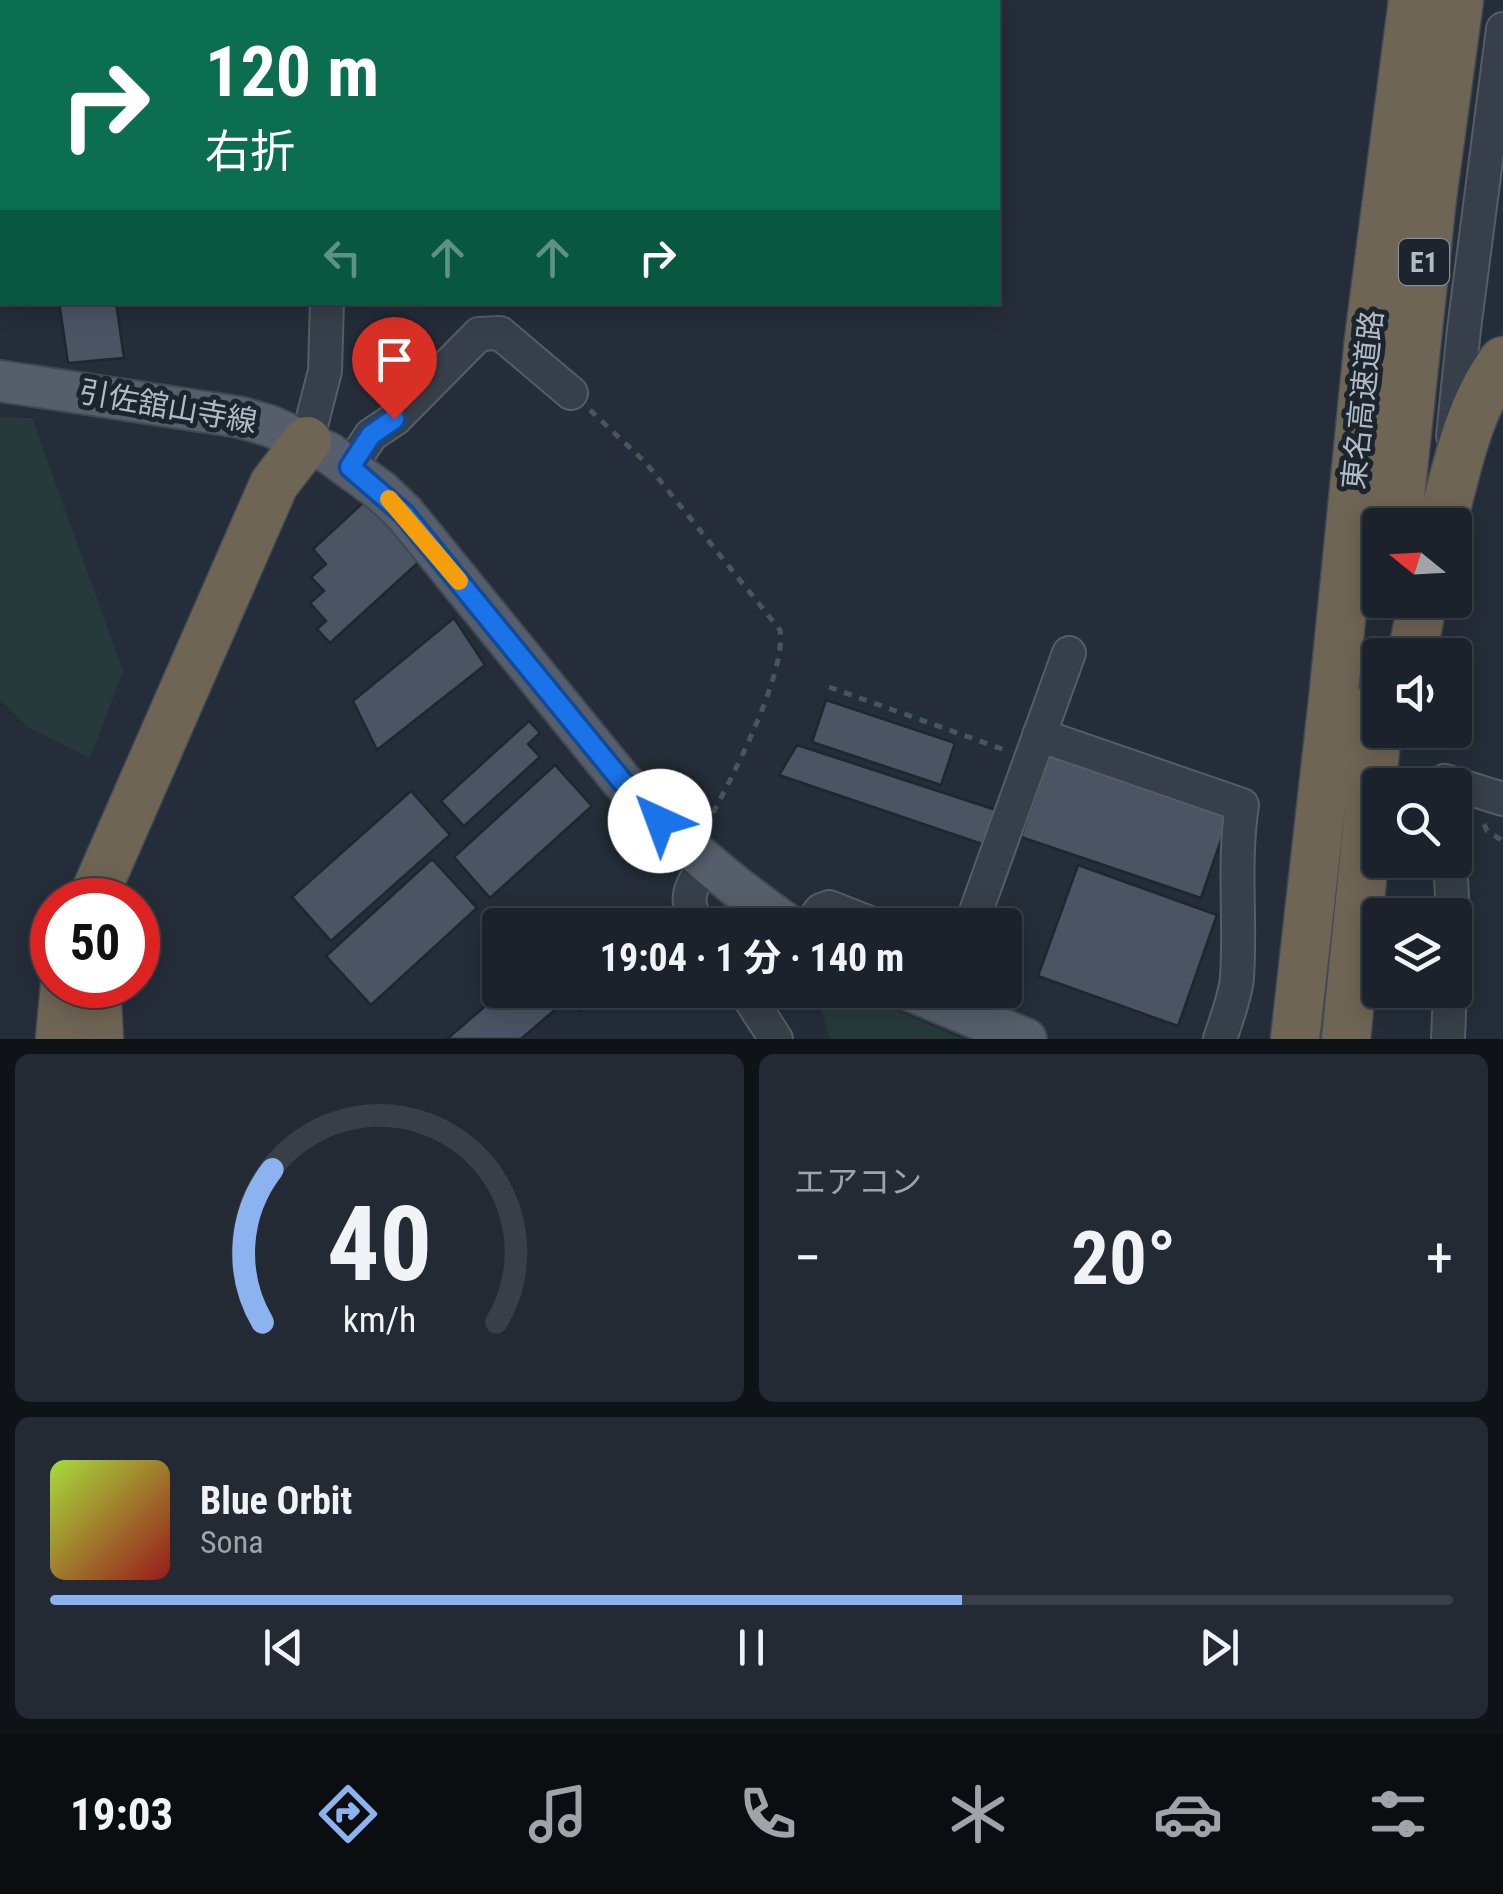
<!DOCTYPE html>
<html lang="ja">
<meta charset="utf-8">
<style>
body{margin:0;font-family:"Roboto Condensed","Noto Sans JP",sans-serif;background:#242a33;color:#f1f3f6;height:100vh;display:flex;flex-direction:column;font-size:38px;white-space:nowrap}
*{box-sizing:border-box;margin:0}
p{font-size:32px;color:#a0a4a9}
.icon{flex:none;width:55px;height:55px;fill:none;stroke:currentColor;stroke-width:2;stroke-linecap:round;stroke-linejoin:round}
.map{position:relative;height:1039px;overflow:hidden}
.details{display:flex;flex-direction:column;gap:15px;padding:15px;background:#0f1318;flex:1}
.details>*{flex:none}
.hud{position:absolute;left:0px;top:0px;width:1000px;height:305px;box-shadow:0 5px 25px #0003,0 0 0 2px #393f47;background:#0b6e4f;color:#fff;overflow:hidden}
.needle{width:65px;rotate:288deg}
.tools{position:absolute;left:1362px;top:508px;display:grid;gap:20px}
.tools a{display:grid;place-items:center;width:110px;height:110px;border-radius:10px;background:#1b222b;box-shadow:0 5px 25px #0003,0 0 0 2px #393f47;font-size:50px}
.speed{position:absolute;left:30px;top:878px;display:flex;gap:20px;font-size:50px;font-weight:700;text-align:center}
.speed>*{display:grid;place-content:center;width:130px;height:130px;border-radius:50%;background:#1b222b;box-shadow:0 5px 25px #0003,0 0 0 2px #393f47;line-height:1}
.speed .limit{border:15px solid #d22;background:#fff;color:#111}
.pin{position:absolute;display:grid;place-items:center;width:85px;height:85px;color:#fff;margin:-102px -42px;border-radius:50% 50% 50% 0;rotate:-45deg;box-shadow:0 0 10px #0007}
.pin .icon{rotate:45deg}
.me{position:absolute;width:110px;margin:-55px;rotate:317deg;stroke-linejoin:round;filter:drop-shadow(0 0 8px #0008)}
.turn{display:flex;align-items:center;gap:35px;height:210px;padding:0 40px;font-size:45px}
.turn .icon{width:130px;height:130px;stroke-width:2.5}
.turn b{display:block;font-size:70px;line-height:85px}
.lanes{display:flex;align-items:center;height:95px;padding:0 40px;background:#0003;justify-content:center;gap:50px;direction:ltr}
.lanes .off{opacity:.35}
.big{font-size:75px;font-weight:700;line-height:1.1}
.details .widget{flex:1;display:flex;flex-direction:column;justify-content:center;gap:15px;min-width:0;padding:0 35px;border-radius:15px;background:#242a33}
.details .dial{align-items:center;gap:0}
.dial svg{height:260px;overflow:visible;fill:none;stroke:#393f47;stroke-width:7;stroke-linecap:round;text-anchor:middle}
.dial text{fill:#f1f3f6;stroke:none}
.song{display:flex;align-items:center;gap:30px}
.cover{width:120px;height:120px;border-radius:15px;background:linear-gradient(135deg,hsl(80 70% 55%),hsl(0 70% 35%))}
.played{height:10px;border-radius:5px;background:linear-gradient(90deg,#8db2f0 65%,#393f47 65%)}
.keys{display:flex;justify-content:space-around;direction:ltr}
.heat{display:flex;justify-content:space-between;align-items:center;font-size:55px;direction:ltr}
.details .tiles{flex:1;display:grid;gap:15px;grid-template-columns:1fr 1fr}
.widget:last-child{grid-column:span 2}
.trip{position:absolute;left:482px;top:908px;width:540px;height:100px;border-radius:10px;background:#1b222b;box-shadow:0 5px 25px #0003,0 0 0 2px #393f47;font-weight:700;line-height:100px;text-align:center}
.dock{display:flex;height:160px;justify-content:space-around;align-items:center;background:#0b0e11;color:#a0a4a9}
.dock .icon{width:70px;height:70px}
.dock .active{color:#8db2f0}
.dock b{font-size:45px;color:#f1f3f6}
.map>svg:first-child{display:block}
.green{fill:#273a3b}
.building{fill:#4a5463;stroke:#1e2630;stroke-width:2.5}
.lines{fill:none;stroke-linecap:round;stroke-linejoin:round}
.minor-casing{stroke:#555d67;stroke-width:36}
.major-casing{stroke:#404852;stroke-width:44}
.highway-casing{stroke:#424a54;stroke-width:51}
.path{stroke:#455759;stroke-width:5;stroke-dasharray:8 8;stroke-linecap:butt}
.minor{stroke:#373f4a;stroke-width:32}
.major{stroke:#555e6a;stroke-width:40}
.highway{stroke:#6f6555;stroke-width:48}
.route-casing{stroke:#114b97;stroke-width:25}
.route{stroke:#1a73e8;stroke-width:18}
.slow{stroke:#f59e0b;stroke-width:18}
.labels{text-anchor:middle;stroke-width:10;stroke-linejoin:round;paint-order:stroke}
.shield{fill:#1c242e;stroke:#858d98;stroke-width:2.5}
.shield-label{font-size:28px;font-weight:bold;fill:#b2bac5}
.street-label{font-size:30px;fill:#b2bac5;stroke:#1c242e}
</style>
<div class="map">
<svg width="1503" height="1039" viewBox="0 0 1503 1039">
<rect width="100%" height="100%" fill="#242d39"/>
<path class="green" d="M0,417L32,418L123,671L90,758L28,727L0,699Z
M815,990H852L962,1039H830Z"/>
<path class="building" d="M53,0H132L51,2Z
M59,302H116L124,358L68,363Z
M366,500L421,560L330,643L317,629L326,621L310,603L324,591L311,577L326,564L313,549Z
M454,618L485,665L377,750L353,701Z
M826,700L955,743L941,785L812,742Z
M529,721L540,733L528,744L540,757L464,826L441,801Z
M797,745L996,810L985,845L779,775Z
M1051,750L1231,811L1201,898L1021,837Z
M555,765L592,806L490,898L454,857Z
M411,791L450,835L331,941L292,897Z
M432,859L477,908L371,1005L326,956Z
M1078,865L1217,915L1178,1026L1038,976Z
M587,908L603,925H568Z
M504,990H556L565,1001L521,1039H447Z
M560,990H602L579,1011Z"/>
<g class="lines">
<g class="minor-casing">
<path id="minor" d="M314,2L315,0
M1453,436L1464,329L1503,29
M307,441L325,371L327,302
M350,467L371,435L395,419L479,334L500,333L571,393
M1039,735L1242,805C1233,863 1241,920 1237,978C1235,998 1226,1020 1220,1039
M1441,785L1445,781L1503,799
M1450,860L1453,915
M699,925C682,901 690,885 707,864
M810,925L821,910L829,907L875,925
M971,925L1069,653
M744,990L776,1039
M1448,1039L1450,990"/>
</g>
<g class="major-casing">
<path id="major" d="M0,381L239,417L270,426L329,453L381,491L405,514L621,780C672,835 726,882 788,925
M909,990L1026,1039"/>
</g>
<g class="highway-casing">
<path id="highway" d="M1397,525L1432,198L1459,0
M1442,525C1456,471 1468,407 1503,361
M1412,655L1423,600
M92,900L274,484L307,441
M96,985L99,1039
M60,1039L65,985
M1295,1039L1333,700L1369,339L1413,0
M1346,1039L1380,701"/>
</g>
<path class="path" d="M186,0L189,2
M590,410L646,463L780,630C787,673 730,782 708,822
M829,687L1005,750
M1484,824L1487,831L1503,841"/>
<use href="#minor" class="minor"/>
<use href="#major" class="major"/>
<use href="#highway" class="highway"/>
</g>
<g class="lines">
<g class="route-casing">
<path id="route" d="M394,419L371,435L350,467L404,514L621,780L660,821"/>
</g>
<use href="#route" class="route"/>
<path class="slow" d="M389,499L459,581"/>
</g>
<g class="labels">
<rect class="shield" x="1399" y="239" width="50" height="46" rx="8"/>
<g class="shield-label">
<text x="1424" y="272">E1</text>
</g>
<g class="street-label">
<text transform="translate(1363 400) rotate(-84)" y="10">東名高速道路</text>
<text transform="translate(168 407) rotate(10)" y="10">引佐舘山寺線</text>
</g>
</g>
</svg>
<div class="tools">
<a><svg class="needle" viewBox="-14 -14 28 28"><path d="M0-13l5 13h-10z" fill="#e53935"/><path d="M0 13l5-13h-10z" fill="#a0a4a9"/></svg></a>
<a><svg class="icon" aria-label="sound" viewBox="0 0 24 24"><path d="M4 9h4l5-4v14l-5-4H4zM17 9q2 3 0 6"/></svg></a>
<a><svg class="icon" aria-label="search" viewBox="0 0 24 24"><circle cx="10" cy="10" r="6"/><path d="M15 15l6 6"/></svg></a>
<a><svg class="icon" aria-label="layers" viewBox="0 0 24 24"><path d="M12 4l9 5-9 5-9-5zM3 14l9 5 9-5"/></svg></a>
</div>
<div class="speed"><div class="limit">50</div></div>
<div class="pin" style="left:394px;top:419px;background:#d93025"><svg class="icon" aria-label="arrive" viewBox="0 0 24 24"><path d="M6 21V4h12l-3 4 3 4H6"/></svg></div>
<svg class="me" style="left:660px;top:821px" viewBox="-20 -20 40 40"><circle r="19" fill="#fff"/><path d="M0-13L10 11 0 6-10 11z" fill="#1a73e8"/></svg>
<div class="trip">19:04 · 1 分 · 140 m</div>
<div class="hud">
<div class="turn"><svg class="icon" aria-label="right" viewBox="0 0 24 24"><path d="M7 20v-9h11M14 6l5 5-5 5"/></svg><div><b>120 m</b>右折</div></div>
<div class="lanes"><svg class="icon off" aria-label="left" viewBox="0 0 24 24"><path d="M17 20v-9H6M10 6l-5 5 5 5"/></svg><svg class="icon off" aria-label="ahead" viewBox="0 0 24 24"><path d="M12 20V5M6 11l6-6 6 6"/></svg><svg class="icon off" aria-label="ahead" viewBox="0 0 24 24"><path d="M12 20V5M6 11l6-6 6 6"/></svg><svg class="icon" aria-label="right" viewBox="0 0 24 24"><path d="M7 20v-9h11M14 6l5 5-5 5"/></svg></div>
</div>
</div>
<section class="details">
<div class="tiles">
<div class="widget dial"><svg viewBox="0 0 100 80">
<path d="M14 69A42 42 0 1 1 86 69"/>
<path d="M14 69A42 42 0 0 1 17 22" stroke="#8db2f0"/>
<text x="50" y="56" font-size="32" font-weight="700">40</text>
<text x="50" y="72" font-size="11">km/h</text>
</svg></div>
<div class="widget"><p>エアコン</p>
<div class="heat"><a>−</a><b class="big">20°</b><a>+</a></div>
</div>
<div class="widget">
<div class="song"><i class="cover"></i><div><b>Blue Orbit</b><p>Sona</p></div></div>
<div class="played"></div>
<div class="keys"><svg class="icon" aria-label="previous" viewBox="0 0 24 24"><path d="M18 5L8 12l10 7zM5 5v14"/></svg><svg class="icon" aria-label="pause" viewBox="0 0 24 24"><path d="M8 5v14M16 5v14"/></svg><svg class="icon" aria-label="next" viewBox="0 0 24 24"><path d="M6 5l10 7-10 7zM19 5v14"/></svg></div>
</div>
</div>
</section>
<nav class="dock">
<b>19:03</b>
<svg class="icon active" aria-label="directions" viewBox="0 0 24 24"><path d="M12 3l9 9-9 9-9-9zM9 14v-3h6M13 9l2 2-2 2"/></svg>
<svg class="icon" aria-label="music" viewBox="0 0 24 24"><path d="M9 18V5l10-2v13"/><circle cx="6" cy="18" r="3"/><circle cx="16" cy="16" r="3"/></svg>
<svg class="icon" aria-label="phone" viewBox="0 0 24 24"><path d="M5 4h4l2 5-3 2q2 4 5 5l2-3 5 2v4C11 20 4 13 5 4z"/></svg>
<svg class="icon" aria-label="climate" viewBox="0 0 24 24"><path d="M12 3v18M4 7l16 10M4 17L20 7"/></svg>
<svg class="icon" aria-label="car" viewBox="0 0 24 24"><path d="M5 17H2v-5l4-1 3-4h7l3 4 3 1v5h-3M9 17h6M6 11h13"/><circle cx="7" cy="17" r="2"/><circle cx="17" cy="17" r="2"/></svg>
<svg class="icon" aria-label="filters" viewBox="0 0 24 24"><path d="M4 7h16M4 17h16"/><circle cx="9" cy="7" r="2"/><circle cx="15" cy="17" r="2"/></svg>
</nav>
